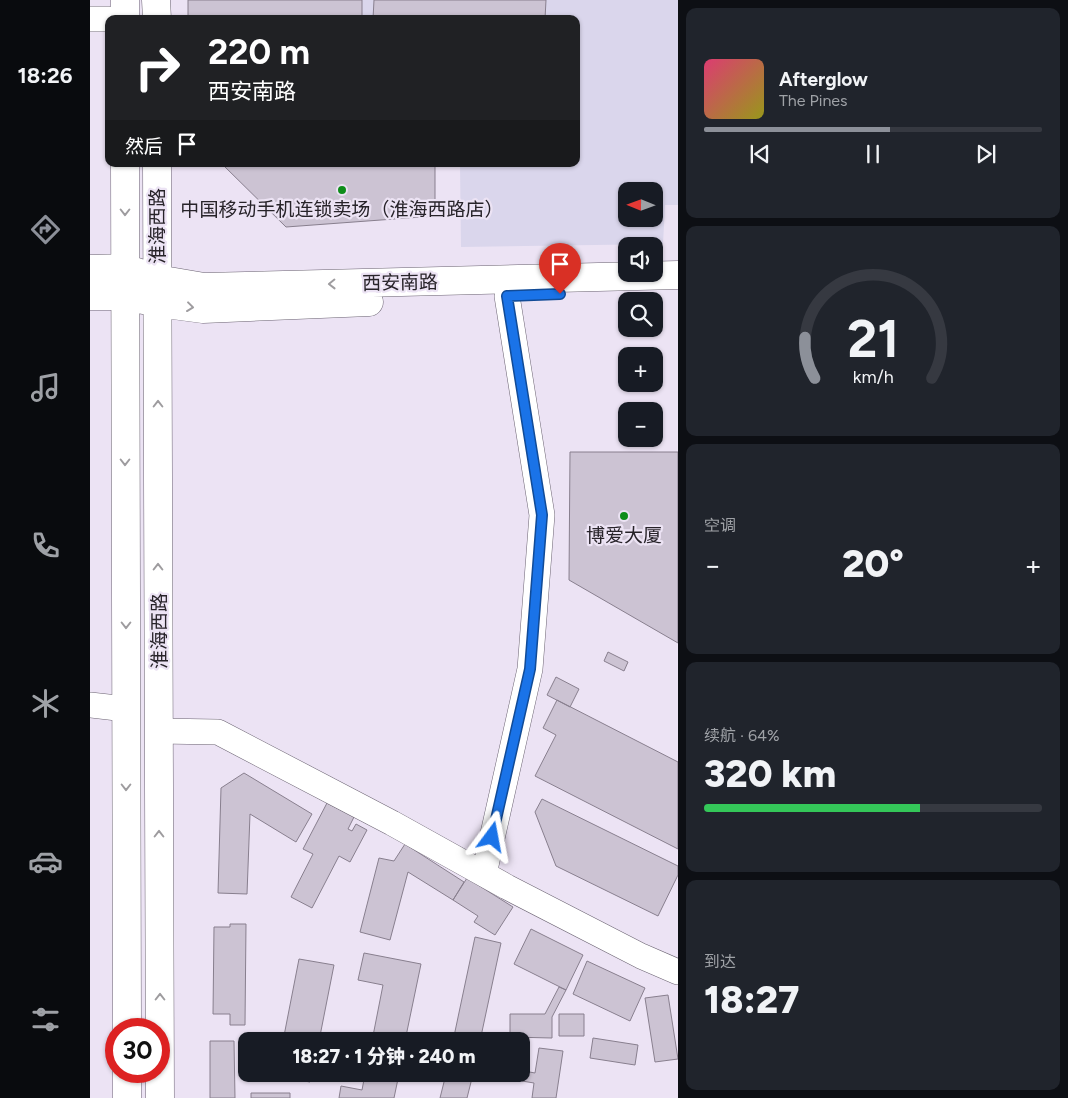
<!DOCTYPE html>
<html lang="zh">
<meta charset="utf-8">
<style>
body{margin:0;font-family:Figtree,"Noto Sans SC",sans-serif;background:#20242c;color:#f1f3f6;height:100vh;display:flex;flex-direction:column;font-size:19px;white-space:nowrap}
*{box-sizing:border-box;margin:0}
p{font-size:16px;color:#9ea1a6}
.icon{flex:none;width:28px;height:28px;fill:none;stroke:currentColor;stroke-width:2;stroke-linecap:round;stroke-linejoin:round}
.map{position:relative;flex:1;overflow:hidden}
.drawer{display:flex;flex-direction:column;gap:8px;padding:8px;background:#0d0f14;width:390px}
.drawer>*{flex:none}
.banner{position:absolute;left:15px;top:15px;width:475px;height:152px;border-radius:10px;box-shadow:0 1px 4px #0004;background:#202124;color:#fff;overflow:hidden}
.needle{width:32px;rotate:271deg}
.tools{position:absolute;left:528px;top:182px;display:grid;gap:10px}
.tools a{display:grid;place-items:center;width:45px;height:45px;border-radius:10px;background:#171b24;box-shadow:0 1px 4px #0004;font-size:25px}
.speed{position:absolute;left:15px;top:1018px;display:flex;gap:10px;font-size:25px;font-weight:700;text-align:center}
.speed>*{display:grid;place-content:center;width:65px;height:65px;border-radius:50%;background:#171b24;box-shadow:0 1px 4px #0004;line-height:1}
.speed .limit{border:8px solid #d22;background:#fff;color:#111}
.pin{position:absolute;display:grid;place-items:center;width:42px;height:42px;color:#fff;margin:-51px -21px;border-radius:50% 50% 50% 0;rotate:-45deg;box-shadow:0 0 5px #0007}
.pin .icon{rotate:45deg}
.me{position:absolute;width:55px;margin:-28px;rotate:13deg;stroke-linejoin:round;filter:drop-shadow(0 0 4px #0008)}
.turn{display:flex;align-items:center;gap:18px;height:105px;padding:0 20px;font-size:22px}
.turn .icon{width:65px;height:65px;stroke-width:2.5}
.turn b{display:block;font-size:35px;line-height:42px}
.then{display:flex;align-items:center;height:48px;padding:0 20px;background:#0003;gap:10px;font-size:19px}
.big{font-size:38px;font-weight:800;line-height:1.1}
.drawer .tile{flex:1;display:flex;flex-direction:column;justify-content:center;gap:8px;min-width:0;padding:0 18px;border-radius:10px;background:#20242c}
.drawer .dial{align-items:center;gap:0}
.dial svg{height:130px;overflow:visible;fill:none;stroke:#363941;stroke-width:7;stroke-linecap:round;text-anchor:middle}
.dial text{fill:#f1f3f6;stroke:none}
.song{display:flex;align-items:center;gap:15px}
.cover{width:60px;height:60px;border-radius:8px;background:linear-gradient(135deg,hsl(340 70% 55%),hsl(60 70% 35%))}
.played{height:5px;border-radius:2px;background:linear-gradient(90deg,#8c9099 55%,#363941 55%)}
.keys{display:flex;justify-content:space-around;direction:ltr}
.heat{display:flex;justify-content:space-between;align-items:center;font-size:28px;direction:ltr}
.charge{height:8px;border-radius:4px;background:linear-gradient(90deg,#34c759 64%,#363941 0)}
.trip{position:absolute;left:148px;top:1032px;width:292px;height:50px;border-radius:10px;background:#171b24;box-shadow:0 1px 4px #0004;font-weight:800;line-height:50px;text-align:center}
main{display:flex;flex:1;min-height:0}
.menu{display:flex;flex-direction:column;width:90px;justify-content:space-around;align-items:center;background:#090b0e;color:#9ea1a6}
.menu .icon{width:35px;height:35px}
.menu .active{color:#8c9099}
.menu b{font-size:22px;color:#f1f3f6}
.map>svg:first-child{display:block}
.medical{fill:#dad6ec;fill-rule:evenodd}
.building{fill:#ccc3d3;stroke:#887f8e}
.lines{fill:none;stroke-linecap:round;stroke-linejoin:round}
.minor-casing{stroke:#6b6372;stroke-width:26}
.major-casing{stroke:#6b6372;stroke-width:29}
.minor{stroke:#fff;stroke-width:25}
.major{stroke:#fff;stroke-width:28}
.oneway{stroke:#9e9c9f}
.route-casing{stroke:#114b97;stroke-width:12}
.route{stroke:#1a73e8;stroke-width:9}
.poi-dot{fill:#0e8d1a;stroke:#ece3f4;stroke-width:2}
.labels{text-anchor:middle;stroke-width:4.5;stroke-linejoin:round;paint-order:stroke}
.poi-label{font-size:19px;fill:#272329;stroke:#ece3f4}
.street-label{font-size:19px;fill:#272329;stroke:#ece3f4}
</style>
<main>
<nav class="menu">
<b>18:26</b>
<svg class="icon active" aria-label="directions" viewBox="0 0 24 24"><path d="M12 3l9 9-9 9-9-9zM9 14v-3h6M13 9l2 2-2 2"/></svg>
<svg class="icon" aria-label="music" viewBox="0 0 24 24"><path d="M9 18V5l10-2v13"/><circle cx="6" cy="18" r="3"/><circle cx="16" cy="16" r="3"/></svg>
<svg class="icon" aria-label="phone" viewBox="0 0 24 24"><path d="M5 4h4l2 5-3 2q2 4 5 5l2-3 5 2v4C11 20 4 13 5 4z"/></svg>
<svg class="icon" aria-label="climate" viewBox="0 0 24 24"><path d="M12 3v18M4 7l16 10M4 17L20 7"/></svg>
<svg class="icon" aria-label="car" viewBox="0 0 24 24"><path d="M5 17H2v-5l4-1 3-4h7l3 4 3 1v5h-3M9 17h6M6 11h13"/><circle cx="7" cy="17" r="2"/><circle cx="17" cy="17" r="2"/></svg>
<svg class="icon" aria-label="filters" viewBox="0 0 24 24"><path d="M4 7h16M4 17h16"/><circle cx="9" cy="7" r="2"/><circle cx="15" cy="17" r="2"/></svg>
</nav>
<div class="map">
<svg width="588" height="1098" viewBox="0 0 588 1098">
<rect width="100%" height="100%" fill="#ece3f4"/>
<path class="medical" d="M272,0H588V205H575L573,244L371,247L370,164H486V19H272ZM536,191H564V219H536Z"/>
<path class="building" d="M98,0H272V19H98Z
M284,0H456L455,19H283Z
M132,164H345V216L196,227Z
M480,452H588V643L479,580Z
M518,652L538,662L534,671L514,661Z
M466,677L489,689L480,707L457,695Z
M467,700L588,762V849L445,776L466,735L453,728Z
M154,773L222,814L206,842L160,814L157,894L128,893L131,788Z
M452,799L588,866V875L568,916L466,866L445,812Z
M237,803L264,817L258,829L262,831L266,824L277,830L260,862L249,856L222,908L201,897L223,854L213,849Z
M315,844L374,882L363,900L318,872L300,940L270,932L289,858L304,861Z
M377,878L423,907L405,935L384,922L388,916L363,900Z
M140,924H156L155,1025H140V1014H123L124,927H140Z
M441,929L493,955L476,990L424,964Z
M385,937L411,943L390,1041H363Z
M274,953L331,964L315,1041H282L293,985L268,980Z
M209,959L244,965L229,1041H193Z
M497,961L555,988L540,1021L483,994Z
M469,987L476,990L462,1017V1038L420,1037V1014H455Z
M578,995L588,1059L565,1062L555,998Z
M469,1014H494V1036H469Z
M503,1038L548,1045L545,1065L500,1058Z
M120,1041H144L145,1098H120Z
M449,1048L473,1051L466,1098H442L444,1083L432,1081L434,1071L445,1073Z
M186,1074H222L220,1082L186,1076Z
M275,1074H309L304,1098H249L251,1086L272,1090Z
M356,1074H383L377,1098H350Z
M161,1093H200V1098H161Z"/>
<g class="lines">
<g class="minor-casing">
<path id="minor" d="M0,19H19
M0,705L36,709
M69,731L128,732L302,823L417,887L551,956L588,972
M394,874L440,669L452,515L417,296"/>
</g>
<g class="major-casing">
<path id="major" d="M35,0V19
M66,0L67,19
M35,164L37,1029
M67,164L70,1098
M0,269L35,268L67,279L114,287L588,275
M0,296H35L68,303L113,309L279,302
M37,1071V1098"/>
</g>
<use href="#minor" class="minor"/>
<use href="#major" class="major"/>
</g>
<defs><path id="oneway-chevron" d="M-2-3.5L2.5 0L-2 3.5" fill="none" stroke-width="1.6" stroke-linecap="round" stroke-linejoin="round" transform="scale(1.25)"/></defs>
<g class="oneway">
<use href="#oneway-chevron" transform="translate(35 212) rotate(90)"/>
<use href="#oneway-chevron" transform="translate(242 284) rotate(179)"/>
<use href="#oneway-chevron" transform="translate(100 307) rotate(7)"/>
<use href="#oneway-chevron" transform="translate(68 404) rotate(-90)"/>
<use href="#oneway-chevron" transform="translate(35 462) rotate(90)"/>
<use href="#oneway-chevron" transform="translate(68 567) rotate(-90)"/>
<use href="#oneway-chevron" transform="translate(36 625) rotate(90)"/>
<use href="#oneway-chevron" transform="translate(36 787) rotate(90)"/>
<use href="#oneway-chevron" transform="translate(69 834) rotate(-90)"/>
<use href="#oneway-chevron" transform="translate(70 997) rotate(-90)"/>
</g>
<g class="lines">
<g class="route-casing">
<path id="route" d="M402,837L440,669L452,515L417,296L470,294"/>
</g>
<use href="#route" class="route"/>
</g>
<g class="poi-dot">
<circle cx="252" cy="190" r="5"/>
<circle cx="534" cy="516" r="5"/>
</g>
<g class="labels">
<g class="poi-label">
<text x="252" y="216">中国移动手机连锁卖场（淮海西路店）</text>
<text x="534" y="542">博爱大厦</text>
</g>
<g class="street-label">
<text transform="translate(67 226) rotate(-90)" y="7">淮海西路</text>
<text transform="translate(310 282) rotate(-1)" y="7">西安南路</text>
<text transform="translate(69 631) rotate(-90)" y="7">淮海西路</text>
</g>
</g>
</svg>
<div class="tools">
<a><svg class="needle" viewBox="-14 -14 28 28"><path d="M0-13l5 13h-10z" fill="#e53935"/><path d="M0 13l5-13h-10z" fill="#9ea1a6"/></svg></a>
<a><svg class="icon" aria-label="sound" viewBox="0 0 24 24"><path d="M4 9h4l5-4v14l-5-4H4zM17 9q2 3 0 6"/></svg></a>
<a><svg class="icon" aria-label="search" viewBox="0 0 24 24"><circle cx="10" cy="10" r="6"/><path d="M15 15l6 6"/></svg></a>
<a>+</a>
<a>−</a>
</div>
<div class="speed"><div class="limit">30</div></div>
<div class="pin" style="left:470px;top:294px;background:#d93025"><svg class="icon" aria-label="arrive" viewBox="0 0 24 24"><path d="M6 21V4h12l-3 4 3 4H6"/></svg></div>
<svg class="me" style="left:402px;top:837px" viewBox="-20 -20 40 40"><path d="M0-17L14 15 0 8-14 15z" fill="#1a73e8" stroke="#fff" stroke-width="4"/></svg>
<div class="trip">18:27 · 1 分钟 · 240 m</div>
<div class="banner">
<div class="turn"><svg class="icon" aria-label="right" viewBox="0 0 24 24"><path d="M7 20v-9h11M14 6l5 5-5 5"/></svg><div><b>220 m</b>西安南路</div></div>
<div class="then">然后<svg class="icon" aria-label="arrive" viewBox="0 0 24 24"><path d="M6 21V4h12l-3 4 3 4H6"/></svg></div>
</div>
</div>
<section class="drawer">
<div class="tile">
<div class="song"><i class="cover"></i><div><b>Afterglow</b><p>The Pines</p></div></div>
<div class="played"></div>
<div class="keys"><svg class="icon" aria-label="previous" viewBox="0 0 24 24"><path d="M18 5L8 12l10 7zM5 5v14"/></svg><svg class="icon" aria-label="pause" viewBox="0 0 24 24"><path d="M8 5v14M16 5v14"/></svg><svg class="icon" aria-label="next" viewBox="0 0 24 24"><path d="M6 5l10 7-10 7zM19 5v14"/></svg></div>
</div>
<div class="tile dial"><svg viewBox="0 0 100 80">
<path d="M14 69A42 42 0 1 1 86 69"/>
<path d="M14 69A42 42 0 0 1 8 44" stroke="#8c9099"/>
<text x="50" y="56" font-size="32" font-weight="700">21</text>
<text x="50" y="72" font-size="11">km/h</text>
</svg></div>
<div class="tile"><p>空调</p>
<div class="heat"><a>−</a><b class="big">20°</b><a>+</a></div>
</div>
<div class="tile"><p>续航 · 64%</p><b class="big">320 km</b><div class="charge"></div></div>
<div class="tile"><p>到达</p><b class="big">18:27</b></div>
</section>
</main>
